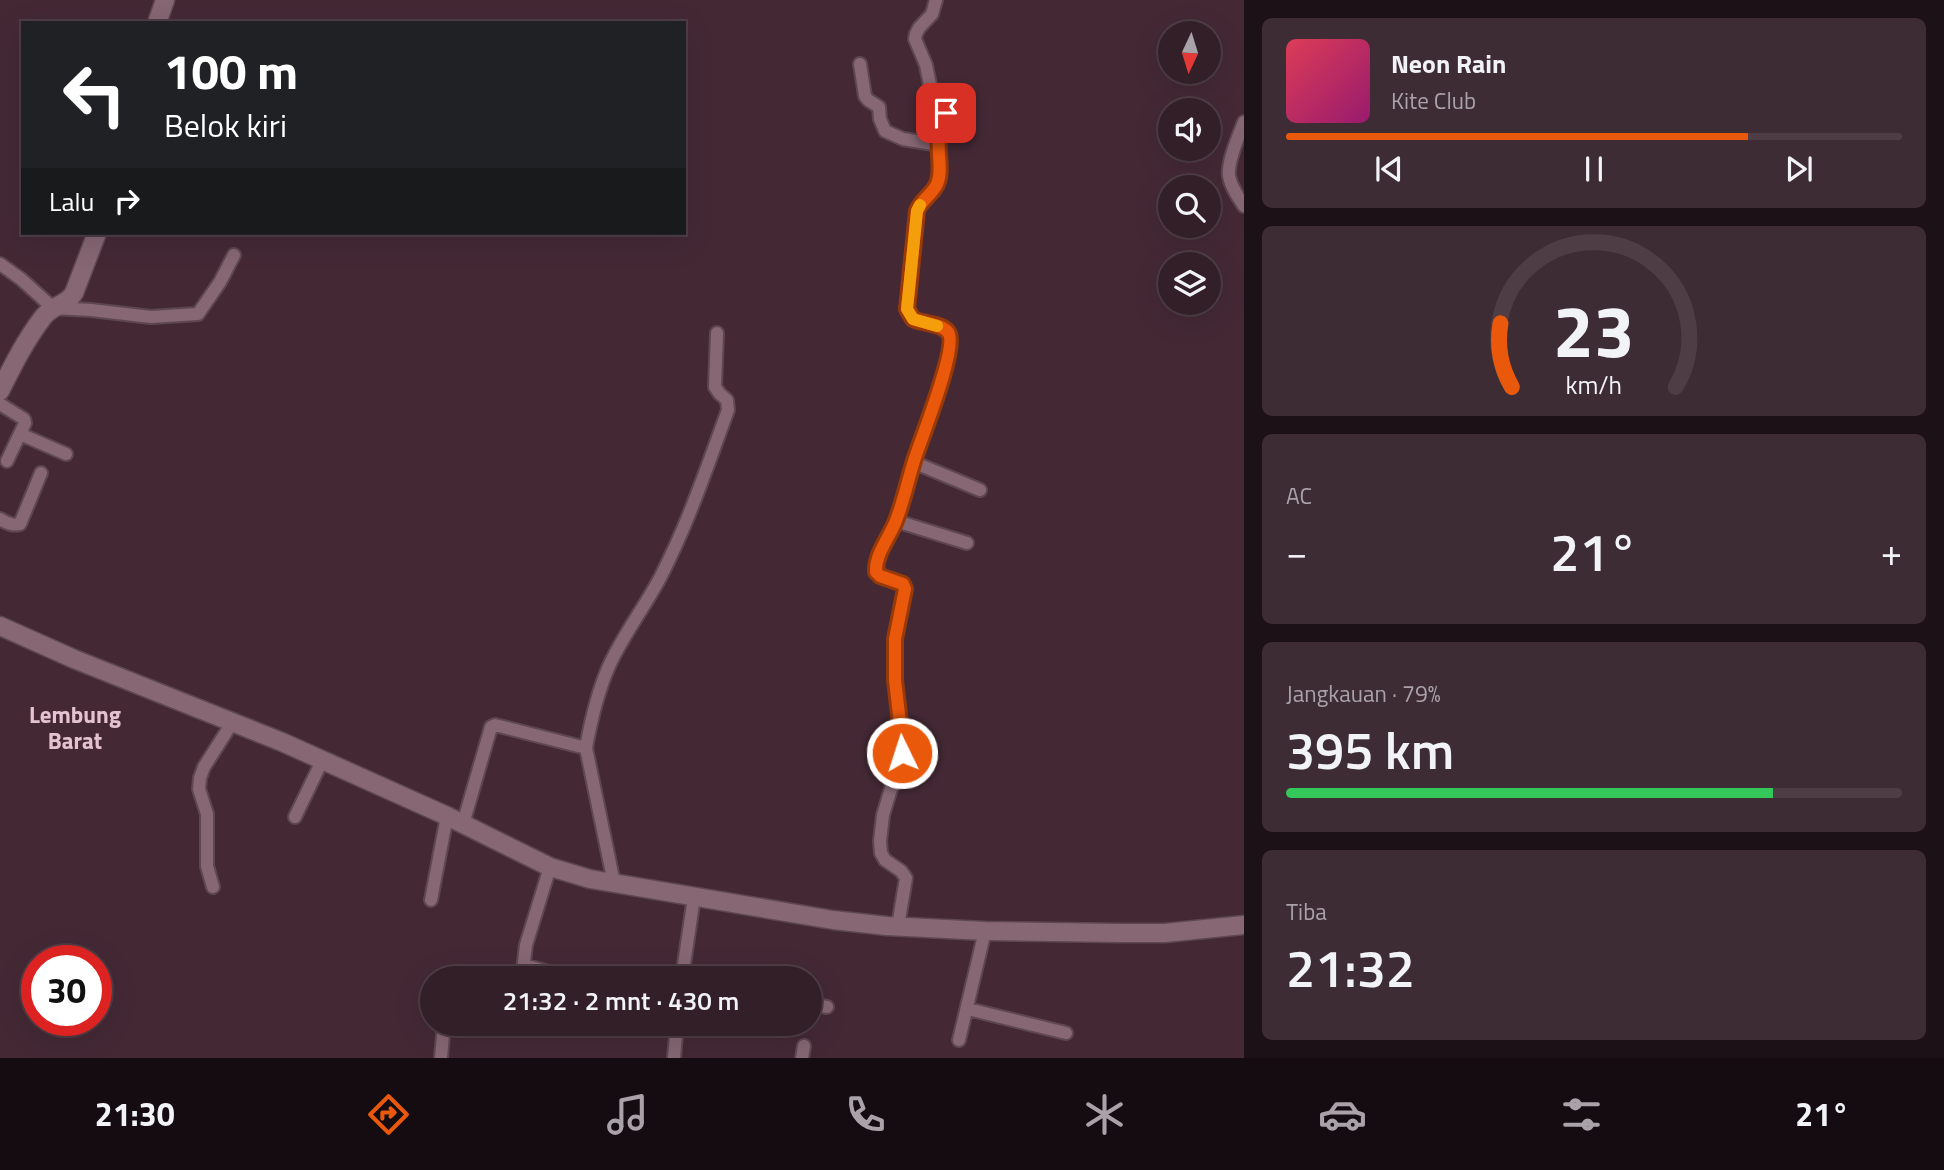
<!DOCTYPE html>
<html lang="id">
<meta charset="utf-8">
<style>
body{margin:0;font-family:"Titillium Web",sans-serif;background:#3e2c34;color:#f1f3f6;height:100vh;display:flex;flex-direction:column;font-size:26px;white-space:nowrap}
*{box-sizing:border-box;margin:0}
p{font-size:23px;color:#a9a2a8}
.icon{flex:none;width:38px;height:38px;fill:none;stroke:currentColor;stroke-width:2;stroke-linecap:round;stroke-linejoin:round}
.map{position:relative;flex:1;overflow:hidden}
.side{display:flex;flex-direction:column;gap:18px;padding:18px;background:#1c1116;width:700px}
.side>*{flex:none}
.banner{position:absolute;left:21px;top:21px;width:665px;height:214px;border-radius:0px;box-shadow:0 7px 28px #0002,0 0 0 2px #4e3d45;background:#202124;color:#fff;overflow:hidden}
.needle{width:46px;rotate:184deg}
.controls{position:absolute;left:1158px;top:21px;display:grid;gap:14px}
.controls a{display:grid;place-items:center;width:63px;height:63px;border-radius:50%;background:#331f28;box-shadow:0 7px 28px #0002,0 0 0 2px #4e3d45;font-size:35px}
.speed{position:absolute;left:21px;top:945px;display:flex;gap:14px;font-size:35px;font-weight:700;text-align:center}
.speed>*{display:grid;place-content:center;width:91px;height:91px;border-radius:50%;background:#331f28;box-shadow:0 7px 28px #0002,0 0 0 2px #4e3d45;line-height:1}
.speed .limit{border:10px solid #d22;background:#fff;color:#111}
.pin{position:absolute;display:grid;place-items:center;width:60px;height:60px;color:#fff;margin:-30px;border-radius:14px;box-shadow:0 4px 10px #0006}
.me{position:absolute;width:77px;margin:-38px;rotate:356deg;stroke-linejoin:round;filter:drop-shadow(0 0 5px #0008)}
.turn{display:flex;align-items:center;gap:24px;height:147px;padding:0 28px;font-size:32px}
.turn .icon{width:91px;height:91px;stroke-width:2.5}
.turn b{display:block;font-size:49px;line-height:60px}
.then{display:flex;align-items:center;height:66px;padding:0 28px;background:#0003;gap:14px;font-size:26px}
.big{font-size:52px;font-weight:600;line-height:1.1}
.side .widget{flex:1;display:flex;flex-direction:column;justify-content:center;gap:10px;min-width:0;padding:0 24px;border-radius:10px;background:#3e2c34}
.side .dial{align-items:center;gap:0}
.dial svg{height:182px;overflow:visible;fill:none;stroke:#4e3d45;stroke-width:7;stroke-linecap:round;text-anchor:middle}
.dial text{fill:#f1f3f6;stroke:none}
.song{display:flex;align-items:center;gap:21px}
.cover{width:84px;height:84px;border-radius:10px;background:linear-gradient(135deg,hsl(350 70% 55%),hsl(320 70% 35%))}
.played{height:7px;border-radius:4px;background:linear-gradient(90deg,#ea580c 75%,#4e3d45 75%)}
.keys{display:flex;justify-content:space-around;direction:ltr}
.heat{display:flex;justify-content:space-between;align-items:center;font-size:38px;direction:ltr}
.charge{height:10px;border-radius:5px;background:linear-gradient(90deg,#34c759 79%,#4e3d45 0)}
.trip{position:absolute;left:420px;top:966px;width:402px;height:70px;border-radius:35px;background:#331f28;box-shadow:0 7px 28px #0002,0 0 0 2px #4e3d45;font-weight:600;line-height:70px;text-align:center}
.tabs{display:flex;height:112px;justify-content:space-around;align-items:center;background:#140c10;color:#a9a2a8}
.tabs .icon{width:49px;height:49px}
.tabs .active{color:#ea580c}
.tabs b{font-size:32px;color:#f1f3f6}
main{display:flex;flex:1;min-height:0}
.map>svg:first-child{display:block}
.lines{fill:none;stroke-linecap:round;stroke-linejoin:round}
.street-casing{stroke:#5e4751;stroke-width:16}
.secondary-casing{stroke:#5e4751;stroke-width:21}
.street{stroke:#866773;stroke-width:12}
.secondary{stroke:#866773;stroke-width:18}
.route-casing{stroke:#983908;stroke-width:18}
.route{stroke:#ea580c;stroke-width:12}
.slow{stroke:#f59e0b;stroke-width:12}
.labels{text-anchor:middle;stroke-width:7;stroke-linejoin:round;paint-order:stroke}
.quarter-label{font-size:23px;font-weight:bold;fill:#e5c2d0;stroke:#442935}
</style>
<main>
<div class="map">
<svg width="1244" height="1058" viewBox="0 0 1244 1058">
<rect width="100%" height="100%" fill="#442935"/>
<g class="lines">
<g class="street-casing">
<path id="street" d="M860,64L865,96L868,100L879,107L880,119L885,131L903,139L939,145
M1244,122C1239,135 1227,162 1229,176C1231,187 1238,197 1244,206
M0,264L21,279L53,308L91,310L151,317L198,314L220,282L234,255
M0,404L24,419L25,423L7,461
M20,434L66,454
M913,462L980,490
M0,519C7,523 12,526 20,524L41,473
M896,521L967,543
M295,817L322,761
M463,824L491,727L495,725L586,748
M614,883L586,748C591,720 598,691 609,666C623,635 644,608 660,578C688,524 707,467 728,410L727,400L720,394L715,387L717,333
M213,887L207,866V814L199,789L200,778L204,767L232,723
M431,900L447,816
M898,926L906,878L901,871L885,860L881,853L880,841L883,815L902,753V741L895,680V639L905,589L903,584L880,576L876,572C876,553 891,536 897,518C904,499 908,480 914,461C920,440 959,346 948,332C941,323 923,324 913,319L907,309L917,211C921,200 932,195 937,184C943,171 937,153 939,139C941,129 948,123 946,113L934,105L926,65L915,39L916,34L919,28L932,14L936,0
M524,965L569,978
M522,978L526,945L550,867
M682,978L694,897
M810,1004L827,1007
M968,1009L1066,1033
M959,1040L985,931
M441,1058L444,1024
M674,1058L677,1024
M802,1058L804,1046"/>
</g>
<g class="secondary-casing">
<path id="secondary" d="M157,23L165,0
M0,391C13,365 26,339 44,316C53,305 67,305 74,293L97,233
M0,626L74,659L282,742L447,816L550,867L590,879L833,920L887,926L985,931L1119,933H1165L1244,925"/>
</g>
<use href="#street" class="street"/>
<use href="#secondary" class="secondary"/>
</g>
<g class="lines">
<g class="route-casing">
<path id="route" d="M902,753V741L895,680V639L905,589L903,584L880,576L876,572C875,553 891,536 897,518C904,499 908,480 914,461C920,441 959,346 948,332C941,323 923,324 913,319L907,309L917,211C921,200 932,195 937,184C943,171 937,153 939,139C941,129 948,123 946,113"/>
</g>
<use href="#route" class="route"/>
<path class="slow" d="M920,205L917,211L907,309L913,319L937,326"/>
</g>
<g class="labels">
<g class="quarter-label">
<text x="75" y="723">Lembung<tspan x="75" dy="26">Barat</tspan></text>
</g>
</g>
</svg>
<div class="controls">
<a><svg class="needle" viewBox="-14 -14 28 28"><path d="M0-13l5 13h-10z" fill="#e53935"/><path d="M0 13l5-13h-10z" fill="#a9a2a8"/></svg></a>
<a><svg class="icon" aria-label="sound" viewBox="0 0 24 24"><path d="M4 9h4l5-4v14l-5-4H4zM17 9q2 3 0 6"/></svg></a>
<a><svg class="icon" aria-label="search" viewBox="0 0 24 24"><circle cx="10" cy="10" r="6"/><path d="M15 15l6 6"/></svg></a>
<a><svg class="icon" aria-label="layers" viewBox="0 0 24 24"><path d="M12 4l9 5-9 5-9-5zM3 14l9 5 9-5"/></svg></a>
</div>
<div class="speed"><div class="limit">30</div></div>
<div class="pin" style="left:946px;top:113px;background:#d93025"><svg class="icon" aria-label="arrive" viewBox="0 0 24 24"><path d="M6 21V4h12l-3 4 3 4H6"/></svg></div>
<svg class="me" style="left:902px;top:753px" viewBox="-20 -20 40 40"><circle r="17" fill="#ea580c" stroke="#fff" stroke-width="3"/><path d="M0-11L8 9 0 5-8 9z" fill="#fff"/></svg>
<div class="trip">21:32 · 2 mnt · 430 m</div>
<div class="banner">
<div class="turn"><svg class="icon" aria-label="left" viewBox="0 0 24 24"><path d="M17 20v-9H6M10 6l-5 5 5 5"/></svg><div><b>100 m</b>Belok kiri</div></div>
<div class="then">Lalu<svg class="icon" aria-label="right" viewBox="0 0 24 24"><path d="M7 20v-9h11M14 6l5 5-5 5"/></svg></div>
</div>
</div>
<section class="side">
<div class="widget">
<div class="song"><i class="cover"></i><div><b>Neon Rain</b><p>Kite Club</p></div></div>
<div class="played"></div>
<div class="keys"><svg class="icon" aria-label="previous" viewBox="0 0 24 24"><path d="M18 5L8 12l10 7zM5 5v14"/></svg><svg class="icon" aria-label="pause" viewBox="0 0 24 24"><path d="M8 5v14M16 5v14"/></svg><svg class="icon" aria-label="next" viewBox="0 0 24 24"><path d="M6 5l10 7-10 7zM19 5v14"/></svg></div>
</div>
<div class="widget dial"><svg viewBox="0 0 100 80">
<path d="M14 69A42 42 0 1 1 86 69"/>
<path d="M14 69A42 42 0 0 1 9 41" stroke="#ea580c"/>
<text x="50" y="56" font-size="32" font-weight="700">23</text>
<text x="50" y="72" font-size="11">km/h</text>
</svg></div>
<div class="widget"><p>AC</p>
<div class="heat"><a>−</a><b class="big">21°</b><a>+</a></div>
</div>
<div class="widget"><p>Jangkauan · 79%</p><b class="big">395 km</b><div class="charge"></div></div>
<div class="widget"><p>Tiba</p><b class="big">21:32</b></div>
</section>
</main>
<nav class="tabs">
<b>21:30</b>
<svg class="icon active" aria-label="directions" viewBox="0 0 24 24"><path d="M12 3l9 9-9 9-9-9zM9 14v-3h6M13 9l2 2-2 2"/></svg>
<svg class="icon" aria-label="music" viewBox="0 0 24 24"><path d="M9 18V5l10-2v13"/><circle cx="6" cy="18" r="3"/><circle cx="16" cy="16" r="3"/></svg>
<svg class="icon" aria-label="phone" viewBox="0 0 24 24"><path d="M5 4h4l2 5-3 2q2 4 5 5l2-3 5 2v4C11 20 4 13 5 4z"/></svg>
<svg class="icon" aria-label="climate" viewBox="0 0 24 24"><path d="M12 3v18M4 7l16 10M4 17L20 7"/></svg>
<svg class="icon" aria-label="car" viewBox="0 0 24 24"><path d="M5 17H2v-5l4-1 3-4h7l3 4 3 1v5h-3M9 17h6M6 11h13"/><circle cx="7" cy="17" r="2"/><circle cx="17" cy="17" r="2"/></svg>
<svg class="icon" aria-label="filters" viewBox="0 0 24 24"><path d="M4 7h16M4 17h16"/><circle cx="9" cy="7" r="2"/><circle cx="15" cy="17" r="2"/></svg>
<b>21°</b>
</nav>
